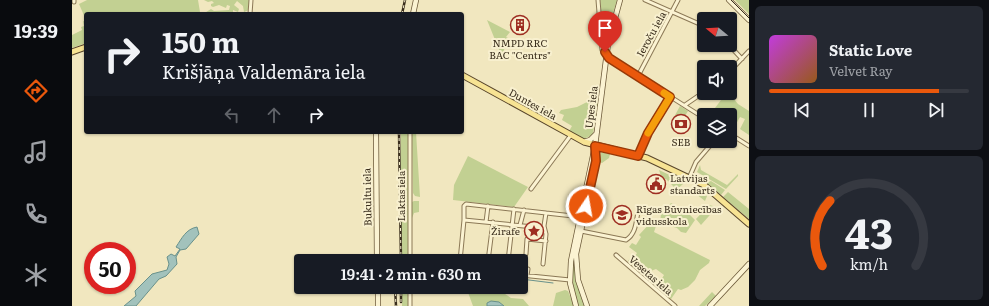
<!DOCTYPE html>
<meta charset="utf-8">
<style>
body{margin:0;font-family:Literata,serif;background:#242831;color:#f1f3f6;height:100vh;display:flex;flex-direction:column;font-size:15px;white-space:nowrap}
*{box-sizing:border-box;margin:0}
p{font-size:13px;color:#9ea1a6}
.icon{flex:none;width:22px;height:22px;fill:none;stroke:currentColor;stroke-width:2;stroke-linecap:round;stroke-linejoin:round}
.map{position:relative;flex:1;overflow:hidden}
.panel{display:flex;flex-direction:column;gap:6px;padding:6px;background:#0d0f14;width:240px}
.panel>*{flex:none}
.banner{position:absolute;left:12px;top:12px;width:380px;height:122px;border-radius:4px;box-shadow:0 1px 3px #0004;background:#171b24;color:#f1f3f6;overflow:hidden}
.needle{width:26px;rotate:288deg}
.tools{position:absolute;left:625px;top:12px;display:grid;gap:8px}
.tools a{display:grid;place-items:center;width:40px;height:40px;border-radius:4px;background:#171b24;box-shadow:0 1px 3px #0004;font-size:20px}
.speed{position:absolute;left:12px;top:242px;display:flex;gap:8px;font-size:20px;font-weight:700;text-align:center}
.speed>*{display:grid;place-content:center;width:52px;height:52px;border-radius:50%;background:#171b24;box-shadow:0 1px 3px #0004;line-height:1}
.speed .limit{border:6px solid #d22;background:#fff;color:#111}
.pin{position:absolute;display:grid;place-items:center;width:34px;height:34px;color:#fff;margin:-41px -17px;border-radius:50% 50% 50% 0;rotate:-45deg;box-shadow:0 0 4px #0007}
.pin .icon{rotate:45deg}
.me{position:absolute;width:44px;margin:-22px;rotate:12deg;stroke-linejoin:round;filter:drop-shadow(0 0 3px #0008)}
.turn{display:flex;align-items:center;gap:14px;height:84px;padding:0 12px;font-size:18px}
.turn .icon{width:52px;height:52px;stroke-width:2.5}
.turn b{display:block;font-size:28px;line-height:34px}
.lanes{display:flex;align-items:center;height:38px;padding:0 12px;background:#0003;justify-content:center;gap:20px;direction:ltr}
.lanes .off{opacity:.35}
.panel .card{flex:1;display:flex;flex-direction:column;justify-content:center;gap:6px;min-width:0;padding:0 14px;border-radius:6px;background:#242831}
.panel .dial{align-items:center;gap:0}
.dial svg{height:104px;overflow:visible;fill:none;stroke:#363941;stroke-width:7;stroke-linecap:round;text-anchor:middle}
.dial text{fill:#f1f3f6;stroke:none}
.song{display:flex;align-items:center;gap:12px}
.cover{width:48px;height:48px;border-radius:6px;background:linear-gradient(135deg,hsl(290 70% 55%),hsl(30 70% 35%))}
.played{height:4px;border-radius:2px;background:linear-gradient(90deg,#ea580c 85%,#363941 85%)}
.keys{display:flex;justify-content:space-around;direction:ltr}
.trip{position:absolute;left:222px;top:254px;width:234px;height:40px;border-radius:4px;background:#171b24;box-shadow:0 1px 3px #0004;font-weight:600;line-height:40px;text-align:center}
main{display:flex;flex:1;min-height:0}
.menu{display:flex;flex-direction:column;width:72px;justify-content:space-around;align-items:center;background:#090b0e;color:#9ea1a6}
.menu .icon{width:28px;height:28px}
.menu .selected{color:#ea580c}
.menu b{font-size:18px;color:#f1f3f6}
.map>svg:first-child{display:block}
.green{fill:#c2d092}
.water{fill:#a2c2bc;stroke:#69918b}
.lines{fill:none;stroke-linecap:round;stroke-linejoin:round}
.stream{stroke:#69918b;stroke-width:1}
.street-casing{stroke:#8b7856;stroke-width:5}
.secondary-casing{stroke:#6c5939;stroke-width:6}
.primary-casing{stroke:#58452b;stroke-width:7}
.street{stroke:#fbf3d2;stroke-width:3}
.secondary{stroke:#fbf3d2;stroke-width:4.5}
.primary{stroke:#f7e393;stroke-width:5}
.tram{stroke:#392d1c;stroke-width:1}
.rail-casing{stroke:#392d1c;stroke-width:2.5}
.rail{stroke:#f8f0cf;stroke-width:1;stroke-dasharray:3;stroke-linecap:butt}
.route-casing{stroke:#983908;stroke-width:10}
.route{stroke:#ea580c;stroke-width:7}
.slow{stroke:#f59e0b;stroke-width:7}
.labels{text-anchor:middle;stroke-width:4;stroke-linejoin:round;paint-order:stroke}
.street-label{font-size:10px;fill:#392d1c;stroke:#f8f0cf}
.poi-label{font-size:10px;fill:#392d1c;stroke:#f8f0cf}
</style>
<main>
<nav class="menu">
<b>19:39</b>
<svg class="icon selected" aria-label="directions" viewBox="0 0 24 24"><path d="M12 3l9 9-9 9-9-9zM9 14v-3h6M13 9l2 2-2 2"/></svg>
<svg class="icon" aria-label="music" viewBox="0 0 24 24"><path d="M9 18V5l10-2v13"/><circle cx="6" cy="18" r="3"/><circle cx="16" cy="16" r="3"/></svg>
<svg class="icon" aria-label="phone" viewBox="0 0 24 24"><path d="M5 4h4l2 5-3 2q2 4 5 5l2-3 5 2v4C11 20 4 13 5 4z"/></svg>
<svg class="icon" aria-label="climate" viewBox="0 0 24 24"><path d="M12 3v18M4 7l16 10M4 17L20 7"/></svg>
</nav>
<div class="map">
<svg width="677" height="306" viewBox="0 0 677 306">
<rect width="100%" height="100%" fill="#f1e7bf"/>
<path class="green" d="M15,0H126L128,12L131,14L139,9L142,11L157,10L158,6L155,5L154,8L147,5L141,7L139,6V4L142,3L140,1L136,2L132,0H178L177,10L172,12L171,6L165,1L162,5L167,9L166,12L161,10V14H14V20L7,4Z
M528,0H545L532,43L531,42L532,38Z
M663,0H677V14Z
M415,20L438,32L434,37L436,38L431,53L428,52Z
M11,21L14,22V43L0,48V35L10,30L9,27L12,26Z
M648,93H657L666,104L677,111V135L668,129L673,119L668,117L664,124L665,121L658,115L643,108L649,100V97L647,96L644,97L643,95Z
M517,101L526,103L521,133L520,135L512,139L497,131L500,126L490,120L492,115L487,113L489,110L505,107Z
M608,106L616,111L610,121L602,117Z
M329,132H336L337,261H330L328,218Z
M340,132H344L348,197L343,196L341,193Z
M529,152L538,154L537,158L530,163L527,162Z
M396,156L456,187L442,207L381,200L382,185Z
M628,165L629,170L655,185L666,174V176L654,189L625,172Z
M587,170L610,181L611,184L603,191L602,187L594,179H590Z
M639,181L653,190L649,195L634,183Z
M629,190L637,194L635,195L630,192L635,196L633,201L624,194Z
M656,192L677,209V219L651,197Z
M342,201H347V212L342,213L340,218V202Z
M599,203L615,212L623,220L614,233L609,232L605,228L588,223L589,214Z
M637,205L645,207L629,225L624,219Z
M579,222L580,227L582,223H585L582,232L638,260L637,263L628,270L623,280L616,287L609,290L606,289L599,299L584,286L585,281L588,282L592,275L584,269L571,274L556,261L559,257L561,259L565,253L557,247L560,243L564,245L569,237L567,235Z
M504,241L503,272L513,306H506C498,283 500,264 504,241Z
M330,287H337V306H330Z
M394,287L424,288L439,298L451,299L457,306H401Z
M493,290L496,291L502,306H481L484,293Z
M640,292L644,296L633,306H627Z"/>
<path class="water" d="M125,227L127,234L114,249L108,250L104,257L105,264L94,276L87,279L64,306H52L64,296L63,291L80,274L95,270L97,264L95,257L99,254L103,256L108,249L104,247C110,238 114,229 125,227Z
M419,301L427,302L432,306H415V303Z"/>
<g class="lines">
<path class="stream" d="M449,279L481,283"/>
<g class="street-casing">
<path id="street" d="M2,0V2
M526,0L530,50L537,58L632,118
M573,0L632,26
M178,14L179,0
M657,45L670,59
M658,71L677,51
M566,76L606,0
M613,105L632,92
M338,132V261
M658,134L677,146
M566,156L576,133L598,97
M617,178L624,162L642,141
M459,189L499,135
M392,220L472,228
M414,222L416,206
M448,225L452,210
M509,231L554,240C564,234 564,222 566,212
M454,254L455,239L474,241
M544,255L603,306
M417,257L436,259
M388,261L392,220V206L394,204L510,217
M416,261L421,222
M436,261L442,209
M471,264L474,234L472,226L474,213
M449,268L456,269L455,275
M449,275L498,280
M338,287V306"/>
</g>
<g class="secondary-casing">
<path id="secondary" d="M657,0L677,20
M341,14L344,0
M304,132L305,261
M512,142L518,140L524,134
M306,287V306
M504,306L498,283L499,261L523,146L536,44L548,0
M515,306L506,280L504,254L524,161V151
M638,306L677,264"/>
</g>
<g class="primary-casing">
<path id="primary" d="M0,52L14,47
M390,75L512,142L575,158L632,185L677,224"/>
</g>
<use href="#street" class="street"/>
<use href="#secondary" class="secondary"/>
<use href="#primary" class="primary"/>
<path class="tram" d="M659,0L677,18"/>
<g class="rail-casing">
<path id="rail" d="M330,14L333,0
M327,132L329,261
M323,258V261
M323,287L324,306
M329,302V287"/>
</g>
<use href="#rail" class="rail"/>
</g>
<g class="lines">
<g class="route-casing">
<path id="route" d="M514,206L524,161L523,146L566,156L576,133L598,97L537,58L533,52"/>
</g>
<use href="#route" class="route"/>
<path class="slow" d="M576,133L598,97L592,93"/>
</g>
<defs>
<g id="building-ring" transform="scale(1)"><circle r="9.5" fill="#f8f0cf" stroke="#9e2e22" stroke-width="1.5"/><path d="M-4-6H4V6H1V3H-1V6H-4ZM-2.5-4.3h1.7v1.8h-1.7ZM.8-4.3h1.7v1.8H.8ZM-2.5-1h1.7V.8h-1.7ZM.8-1h1.7V.8H.8Z" fill="#9e2e22"/></g>
<g id="bank-ring" transform="scale(1)"><circle r="9.5" fill="#f8f0cf" stroke="#9e2e22" stroke-width="1.5"/><path d="M-6-4H6V4H-6ZM0-2.3a2.3 2.3 0 1 0 0 4.6a2.3 2.3 0 1 0 0-4.6Z" fill="#9e2e22"/></g>
<g id="civic-ring" transform="scale(1)"><circle r="9.5" fill="#f8f0cf" stroke="#9e2e22" stroke-width="1.5"/><path d="M-.6-6.5H3V-4.5H.6V-3L4-1V1h2V6H-6V1h2V-1L-.6-3ZM-1.2 2.5V6h2.4V2.5Z" fill="#9e2e22"/></g>
<g id="school-ring" transform="scale(1)"><circle r="9.5" fill="#f8f0cf" stroke="#9e2e22" stroke-width="1.5"/><path d="M0-5L7-2L0 1L-7-2ZM-4 1L0 2.5L4 1V4Q0 6-4 4Z" fill="#9e2e22"/></g>
<g id="sight-ring" transform="scale(1)"><circle r="9.5" fill="#f8f0cf" stroke="#9e2e22" stroke-width="1.5"/><path d="M0-6L1.8-2.2L6-1.7L2.9 1.2L3.7 5.4L0 3.3L-3.7 5.4L-2.9 1.2L-6-1.7L-1.8-2.2Z" fill="#9e2e22"/></g>
</defs>
<g fill-rule="evenodd">
<use href="#building-ring" x="448" y="25"/>
<use href="#bank-ring" x="609" y="124"/>
<use href="#civic-ring" x="584" y="184"/>
<use href="#school-ring" x="550" y="215"/>
<use href="#sight-ring" x="462" y="231"/>
</g>
<g class="labels">
<g class="street-label">
<text transform="translate(579 34) rotate(-61)" y="4">Ieroču iela</text>
<text transform="translate(461 104) rotate(29)" y="4">Duntes iela</text>
<text transform="translate(519 107) rotate(-83)" y="4">Upes iela</text>
<text transform="translate(329 196) rotate(-90)" y="4">Laktas iela</text>
<text transform="translate(295 197) rotate(-91)" y="4">Bukultu iela</text>
<text transform="translate(579 275) rotate(41)" y="4">Vesetas iela</text>
</g>
<g class="poi-label">
<text x="448" y="47">NMPD RRC<tspan x="448" dy="12">BAC "Centrs"</tspan></text>
<text x="609" y="146">SEB</text>
<text x="598" y="182" text-anchor="start">Latvijas<tspan x="598" dy="12">standarts</tspan></text>
<text x="564" y="213" text-anchor="start">Rīgas Būvniecības<tspan x="564" dy="12">vidusskola</tspan></text>
<text x="448" y="235" text-anchor="end">Žirafe</text>
</g>
</g>
</svg>
<div class="tools">
<a><svg class="needle" viewBox="-14 -14 28 28"><path d="M0-13l5 13h-10z" fill="#e53935"/><path d="M0 13l5-13h-10z" fill="#9ea1a6"/></svg></a>
<a><svg class="icon" aria-label="sound" viewBox="0 0 24 24"><path d="M4 9h4l5-4v14l-5-4H4zM17 9q2 3 0 6"/></svg></a>
<a><svg class="icon" aria-label="layers" viewBox="0 0 24 24"><path d="M12 4l9 5-9 5-9-5zM3 14l9 5 9-5"/></svg></a>
</div>
<div class="speed"><div class="limit">50</div></div>
<div class="pin" style="left:533px;top:52px;background:#d93025"><svg class="icon" aria-label="arrive" viewBox="0 0 24 24"><path d="M6 21V4h12l-3 4 3 4H6"/></svg></div>
<svg class="me" style="left:514px;top:206px" viewBox="-20 -20 40 40"><circle r="17" fill="#ea580c" stroke="#fff" stroke-width="3"/><path d="M0-11L8 9 0 5-8 9z" fill="#fff"/></svg>
<div class="trip">19:41 · 2 min · 630 m</div>
<div class="banner">
<div class="turn"><svg class="icon" aria-label="right" viewBox="0 0 24 24"><path d="M7 20v-9h11M14 6l5 5-5 5"/></svg><div><b>150 m</b>Krišjāņa Valdemāra iela</div></div>
<div class="lanes"><svg class="icon off" aria-label="left" viewBox="0 0 24 24"><path d="M17 20v-9H6M10 6l-5 5 5 5"/></svg><svg class="icon off" aria-label="ahead" viewBox="0 0 24 24"><path d="M12 20V5M6 11l6-6 6 6"/></svg><svg class="icon" aria-label="right" viewBox="0 0 24 24"><path d="M7 20v-9h11M14 6l5 5-5 5"/></svg></div>
</div>
</div>
<section class="panel">
<div class="card">
<div class="song"><i class="cover"></i><div><b>Static Love</b><p>Velvet Ray</p></div></div>
<div class="played"></div>
<div class="keys"><svg class="icon" aria-label="previous" viewBox="0 0 24 24"><path d="M18 5L8 12l10 7zM5 5v14"/></svg><svg class="icon" aria-label="pause" viewBox="0 0 24 24"><path d="M8 5v14M16 5v14"/></svg><svg class="icon" aria-label="next" viewBox="0 0 24 24"><path d="M6 5l10 7-10 7zM19 5v14"/></svg></div>
</div>
<div class="card dial"><svg viewBox="0 0 100 80">
<path d="M14 69A42 42 0 1 1 86 69"/>
<path d="M14 69A42 42 0 0 1 20 19" stroke="#ea580c"/>
<text x="50" y="56" font-size="32" font-weight="700">43</text>
<text x="50" y="72" font-size="11">km/h</text>
</svg></div>
</section>
</main>
